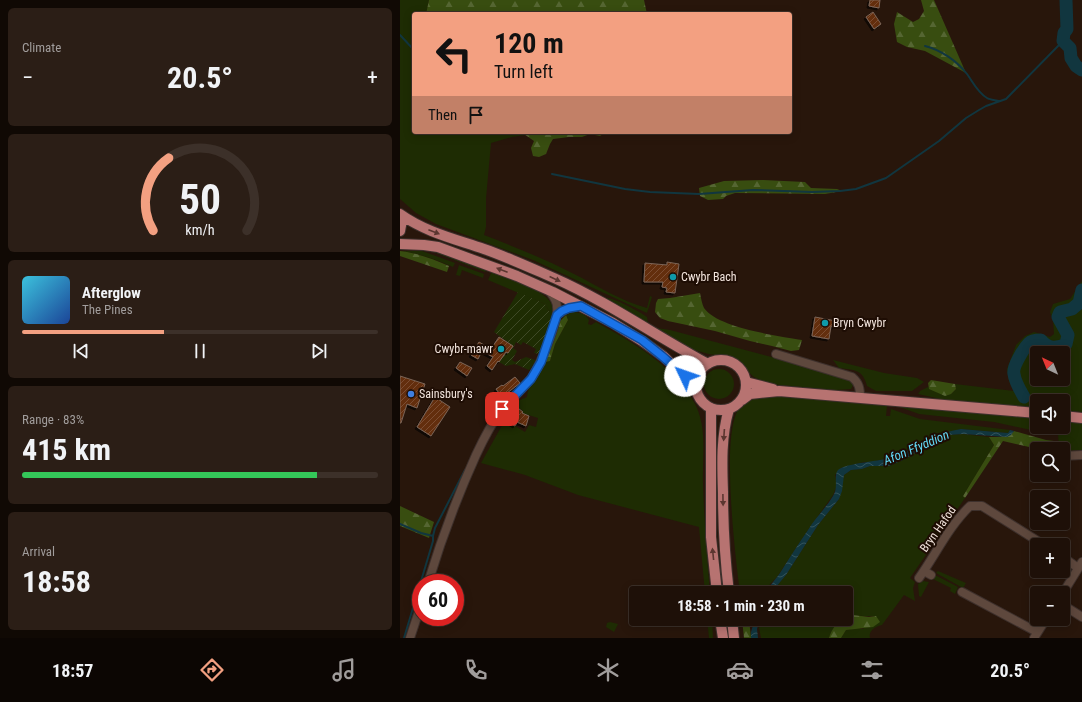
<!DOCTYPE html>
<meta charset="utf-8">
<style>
body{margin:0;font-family:"Roboto Condensed",sans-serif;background:#2b1e16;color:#f1f3f6;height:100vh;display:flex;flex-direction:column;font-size:15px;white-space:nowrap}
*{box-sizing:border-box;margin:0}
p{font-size:13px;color:#a19d9c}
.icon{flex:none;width:22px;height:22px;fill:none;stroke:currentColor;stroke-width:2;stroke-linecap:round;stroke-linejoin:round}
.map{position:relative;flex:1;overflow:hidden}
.side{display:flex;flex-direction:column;gap:8px;padding:8px;background:#100904;width:400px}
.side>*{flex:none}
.top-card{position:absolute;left:12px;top:12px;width:380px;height:122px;border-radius:4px;box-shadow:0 2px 10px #0003,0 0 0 1px #3c3029;background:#f3a081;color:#111;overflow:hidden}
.needle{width:26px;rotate:317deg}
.fabs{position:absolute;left:630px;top:346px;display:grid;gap:8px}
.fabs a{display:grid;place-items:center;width:40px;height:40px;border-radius:4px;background:#1e1008;box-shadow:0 2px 10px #0003,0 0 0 1px #3c3029;font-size:20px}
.speed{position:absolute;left:12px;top:574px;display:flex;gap:8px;font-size:20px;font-weight:700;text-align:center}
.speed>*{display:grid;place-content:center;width:52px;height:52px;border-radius:50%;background:#1e1008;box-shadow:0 2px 10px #0003,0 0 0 1px #3c3029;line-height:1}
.speed .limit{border:6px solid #d22;background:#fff;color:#111}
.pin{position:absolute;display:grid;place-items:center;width:34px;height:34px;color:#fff;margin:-17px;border-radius:8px;box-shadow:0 2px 6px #0006}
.me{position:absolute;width:44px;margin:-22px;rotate:312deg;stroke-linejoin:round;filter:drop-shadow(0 0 3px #0008)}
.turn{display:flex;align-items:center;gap:14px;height:84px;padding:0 16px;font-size:18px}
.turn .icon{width:52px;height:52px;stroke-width:2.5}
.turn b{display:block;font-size:28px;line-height:34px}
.then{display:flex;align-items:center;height:38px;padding:0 16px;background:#0003;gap:8px;font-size:15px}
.big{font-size:30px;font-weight:700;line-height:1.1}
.side .card{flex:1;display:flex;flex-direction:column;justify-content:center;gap:6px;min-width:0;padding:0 14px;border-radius:6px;background:#2b1e16}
.side .dial{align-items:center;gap:0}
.dial svg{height:104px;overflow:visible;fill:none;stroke:#3c3029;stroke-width:7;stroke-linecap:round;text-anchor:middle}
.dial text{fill:#f1f3f6;stroke:none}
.song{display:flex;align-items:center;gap:12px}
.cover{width:48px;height:48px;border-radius:6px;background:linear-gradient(135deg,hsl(190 70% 55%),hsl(220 70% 35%))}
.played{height:4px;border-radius:2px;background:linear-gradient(90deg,#f3a081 40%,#3c3029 40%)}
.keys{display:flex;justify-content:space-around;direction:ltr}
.heat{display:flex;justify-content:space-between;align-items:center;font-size:22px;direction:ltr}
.charge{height:6px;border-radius:3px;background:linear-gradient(90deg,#34c759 83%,#3c3029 0)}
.trip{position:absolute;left:229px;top:586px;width:224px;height:40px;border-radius:4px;background:#1e1008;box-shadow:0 2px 10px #0003,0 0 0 1px #3c3029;font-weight:700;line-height:40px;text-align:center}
.tab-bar{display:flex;height:64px;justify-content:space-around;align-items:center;background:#0c0603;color:#a19d9c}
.tab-bar .icon{width:28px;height:28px}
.tab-bar .current{color:#f3a081}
.tab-bar b{font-size:18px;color:#f1f3f6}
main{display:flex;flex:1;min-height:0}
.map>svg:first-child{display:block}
.grass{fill:#1e2c03;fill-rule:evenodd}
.forest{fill:url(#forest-firs)}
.garden{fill:url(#garden-furrows)}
.water{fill:url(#water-waves)}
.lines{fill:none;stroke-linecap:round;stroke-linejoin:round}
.stream{stroke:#11363f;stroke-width:2}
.river{stroke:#11363f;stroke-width:13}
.building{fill:url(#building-hatch);stroke:#7b6457;filter:url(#shadow)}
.minor-casing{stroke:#3d302c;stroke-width:10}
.major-casing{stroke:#3d302c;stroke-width:12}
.minor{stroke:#5e483d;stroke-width:8}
.major{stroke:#b77371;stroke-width:10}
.oneway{fill:#5b3630}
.route-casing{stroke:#114b97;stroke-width:10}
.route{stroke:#1a73e8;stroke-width:7}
.culture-dot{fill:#0f9aa8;stroke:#1e0d04;stroke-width:1.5}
.shop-dot{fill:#3f7fe0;stroke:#1e0d04;stroke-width:1.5}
.labels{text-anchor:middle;stroke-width:4;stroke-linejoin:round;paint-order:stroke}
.poi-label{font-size:12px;fill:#f1e3dc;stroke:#1e0d04;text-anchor:start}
.street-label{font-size:12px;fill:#f1e3dc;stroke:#1e0d04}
.water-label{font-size:13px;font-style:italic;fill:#63d8f6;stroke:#1e0d04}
</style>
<main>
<section class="side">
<div class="card"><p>Climate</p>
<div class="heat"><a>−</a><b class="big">20.5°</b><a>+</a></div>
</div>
<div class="card dial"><svg viewBox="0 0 100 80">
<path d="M14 69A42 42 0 1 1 86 69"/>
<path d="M14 69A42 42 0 0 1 26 13" stroke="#f3a081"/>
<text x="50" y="56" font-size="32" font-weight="700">50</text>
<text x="50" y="72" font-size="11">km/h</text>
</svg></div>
<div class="card">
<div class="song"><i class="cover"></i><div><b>Afterglow</b><p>The Pines</p></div></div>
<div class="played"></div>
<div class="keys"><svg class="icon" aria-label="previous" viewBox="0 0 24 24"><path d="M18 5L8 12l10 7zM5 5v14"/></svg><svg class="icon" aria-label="pause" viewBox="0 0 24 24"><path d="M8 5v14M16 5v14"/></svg><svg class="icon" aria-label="next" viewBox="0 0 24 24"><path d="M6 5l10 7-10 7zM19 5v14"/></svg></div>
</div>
<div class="card"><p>Range · 83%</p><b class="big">415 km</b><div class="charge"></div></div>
<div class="card"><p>Arrival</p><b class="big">18:58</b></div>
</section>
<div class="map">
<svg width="682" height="638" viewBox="0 0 682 638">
<defs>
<pattern id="forest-firs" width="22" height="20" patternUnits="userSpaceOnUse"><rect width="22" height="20" fill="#384d10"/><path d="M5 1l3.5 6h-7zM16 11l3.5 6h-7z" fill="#556632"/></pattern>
<pattern id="garden-furrows" width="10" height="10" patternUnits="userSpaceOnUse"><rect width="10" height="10" fill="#1e2c03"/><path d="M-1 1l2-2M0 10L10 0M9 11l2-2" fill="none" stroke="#3f4a27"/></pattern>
<pattern id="water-waves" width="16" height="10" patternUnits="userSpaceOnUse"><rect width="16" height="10" fill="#11363f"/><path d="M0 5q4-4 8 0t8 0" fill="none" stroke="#34535a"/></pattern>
<pattern id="building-hatch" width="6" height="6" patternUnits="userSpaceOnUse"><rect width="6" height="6" fill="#642f0d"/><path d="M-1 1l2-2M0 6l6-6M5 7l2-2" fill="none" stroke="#7b4d30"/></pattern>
<filter id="shadow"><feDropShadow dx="-2" dy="2" stdDeviation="0" flood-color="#0009"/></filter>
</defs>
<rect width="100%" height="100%" fill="#28160b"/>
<path class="grass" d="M0,0H29L26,14H14V132H121L126,135L112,137L91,143L86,198V227L84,235C115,247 145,259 174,274C198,286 221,301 247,308L250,296L252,297L247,313L133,260L36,224L16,213L0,199Z
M26,249L44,253L87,269L85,272Z
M0,251H22L55,263L53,267C36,260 19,253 0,251Z
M59,265L84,274L83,278L62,270L60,276L56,275Z
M92,271C106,277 149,291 153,307C153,310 152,314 152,317L145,304L88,280Z
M682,281C682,285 681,286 679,289C678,293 679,296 678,299C675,306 666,308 659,311C655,322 667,331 665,343C652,351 650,343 639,338C631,339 628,342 623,348L621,349L615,359L612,373L618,395L626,397C623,390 617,382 616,374C613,361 628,348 637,341C651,345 650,356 667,345L669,335L660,316V313L674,310L682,299V412L663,410V401H637V408L545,400L518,394L520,391L528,387L539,393L551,394L556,389L555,384L614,391L609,381L607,369L616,345L625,336L634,332L650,337L654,334L653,320L650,312L653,304L670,299ZM637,353H663V379H637Z
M203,298C212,296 238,311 247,317L248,323L257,328L270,330L394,363L442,378L450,381L453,385L451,389L436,390L370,384L354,377L333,358L309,354L287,348Z
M172,312C179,312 186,314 189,320L188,324L191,325L196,322C231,341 275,367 294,402C308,427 302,456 303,483C304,520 307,557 310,593H305L299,527L178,495L125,475L81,463L105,420L125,432L129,425L136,427L138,418L122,413L123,411L114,405L120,400L127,397C128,383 141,374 146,362L150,361L155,344L168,320L166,315Z
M433,360L484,373L517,378L524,382L512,391H476L467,386C463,369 454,370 439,368Z
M304 384a15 15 0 1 1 30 0a15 15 0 1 1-30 0Z
M373,396L487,406L486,416H490L491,409L520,419L610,430L608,433L561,429L532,437L494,457L471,462H464L441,468L435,475L437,485L433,495L408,530L377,577L370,584L366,593H340C336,561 319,427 341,406C349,398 362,398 373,396Z
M494,405L637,417V427H663V420L682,422V450L663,451V449H659L658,433H645L594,422L519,414Z
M563,434L589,437L594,445L563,496L565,498L510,578L515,582L513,588L515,601L504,595L482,625C476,626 468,631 470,638H441L446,630L457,628L463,629L476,616C465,617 456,614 446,618V593H371L386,575L418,525L439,499L444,475L451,470L462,469L470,466H489L505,459L533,442L548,435Z
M538,571L566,583L563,588L536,573Z
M535,575L558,587L555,594L550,591L551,588L533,579Z
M523,581L529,582L521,597L519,596L518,584Z
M307,619H312L313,638H309Z
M361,619H444C436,623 432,630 429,638H361L359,628Z
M210,622L218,624L214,632L206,627L207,623Z"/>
<path class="forest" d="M29,0H244L247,14H26Z
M521,0H534L566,73L525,51L507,47L497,42L494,24L497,12L513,22L519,19L524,11Z
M121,132H206L200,136L190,134L182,137H169L153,139L150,144L146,154L139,157L133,156L131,148L134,141Z
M363,180L405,182L411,188L437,189L442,191L425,194L335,193L326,196L323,199L308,200L300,196L299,188L324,181Z
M0,251C17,253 33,259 49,266L47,272L0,256Z
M300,293C301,298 302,304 304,308C318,328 378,336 402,340L399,350L391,351L372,346L350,341L315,331L268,321L260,318L255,312L256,303L258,299L270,298Z
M166,315L168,320L155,344L150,361L146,362L145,359L151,347L159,322Z
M531,380L555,384L556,389L551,394L545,396L529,389L528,383Z
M614,431L646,440L654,441V449H638L603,441L565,498L563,496L594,445L589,437C598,437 608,438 614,431Z
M0,506L34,522L29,538L0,526Z
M453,615L469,617L476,616L480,622L473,627L446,630L441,638H429C434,623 440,621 453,615Z
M342,619H349L351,638H344Z"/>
<path class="garden" d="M118,292L145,304L152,317L139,354L134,353L136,349L123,342L121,345L116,342L113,348L117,351L112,360L115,362L126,357L135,360L136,361L129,370L115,364L106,366L99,362L106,352L108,353L113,346L94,332Z"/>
<path class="water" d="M561,429L608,433L610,430L614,431L611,435L607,437L563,434L548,435L533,442L505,459L489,466H470L462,469L451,470L444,475L442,491L439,499L418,525L386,575L371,593H366C370,585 375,580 380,573C389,559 398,544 408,530C415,518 426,508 433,496C439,487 433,476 438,470C446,463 482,461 494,457C507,453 519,443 531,437C541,433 551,431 561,429Z
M355,619H360L357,629L358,638H351V632Z"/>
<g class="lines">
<path class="stream" d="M0,35L14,50
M525,46C541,50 557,61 567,74C573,82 577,92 587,98C590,100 595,100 599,101
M152,174L225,189L250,192L299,194L353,190L412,192L440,191L456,189L486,178L539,141L566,118L579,110L586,106L606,99L663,41
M0,524L21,533L33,536V541L4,638
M33,536L35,528L65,470"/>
<path class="river" d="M666,0L667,29L664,33L663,41L670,48L671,58L676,66L682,70
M624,397C620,390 615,382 614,374C612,367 624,348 629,343C632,340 637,340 641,340C648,349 656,349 666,344L668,335L658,317L660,312L672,309L679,303L682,290"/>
</g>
<path class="building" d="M470,0H480L479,8L469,6Z
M473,12L481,24L474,29L466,17Z
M267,262L279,264L275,293L266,292L267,288L262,287L263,282H244L245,263L267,265Z
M415,317L436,321L435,327L431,326L429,339L412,336Z
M99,337L113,346L108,353L106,352L99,362L98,361L92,370L87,366L93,357L82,351L78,359L71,355L79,342L91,349Z
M60,362L72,368L67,376L56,368Z
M0,376L25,384L17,408L7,404L1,423H0Z
M115,377L120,383L102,397L96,389L102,385L103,386Z
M35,397L50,407L31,436L17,427Z
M114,405L123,412L122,413L129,416L126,426L117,422L115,426L105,420Z"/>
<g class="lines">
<g class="minor-casing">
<path id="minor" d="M157,315C165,308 171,307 181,306
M376,354L452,377C459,383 460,388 460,397
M663,456L682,455
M663,557L678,568
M524,571L531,575
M519,578C536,554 549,526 570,506H582L644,545
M28,583C41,540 57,497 76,455C83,440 91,424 101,411C110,399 123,390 132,377C140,365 159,321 157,307C157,300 153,296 149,291
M562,592L637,632
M663,593L682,562
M663,605L682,617
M10,638L21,605
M634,638L646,619"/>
</g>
<g class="major-casing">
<path id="major" d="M0,214C25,232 55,239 84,249C107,257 131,268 154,278C208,302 256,336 308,364
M0,216L2,220L0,231
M0,244L24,245L38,247L117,276L153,292L213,323L242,341L263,356L296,387
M296 385a25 25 0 1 1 50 0a25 25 0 1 1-50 0Z
M346,382L373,389
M342,400L350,394L379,391L637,413
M311,408V537L317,593
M329,409C321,436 322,464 323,492C323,526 325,559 329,593
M663,416L682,418
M320,619L323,638
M332,619L334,638"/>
</g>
<use href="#minor" class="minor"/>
<use href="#major" class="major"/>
</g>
<defs><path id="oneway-solid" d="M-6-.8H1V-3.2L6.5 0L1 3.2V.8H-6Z"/></defs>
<g class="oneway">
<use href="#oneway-solid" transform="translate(34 232) rotate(21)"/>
<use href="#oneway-solid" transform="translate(102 270) rotate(-159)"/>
<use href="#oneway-solid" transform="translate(155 279) rotate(25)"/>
<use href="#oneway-solid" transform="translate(324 435) rotate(94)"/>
<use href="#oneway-solid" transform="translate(323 500) rotate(89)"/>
<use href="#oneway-solid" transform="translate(313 554) rotate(-96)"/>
</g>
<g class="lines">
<g class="route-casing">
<path id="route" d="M102,409L131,379L141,362L157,315L162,311L169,308L181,306L242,340L262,356L285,376"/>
</g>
<use href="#route" class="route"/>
</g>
<g class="culture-dot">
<circle cx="273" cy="277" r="4"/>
<circle cx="425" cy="323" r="4"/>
<circle cx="101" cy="349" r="4"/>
</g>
<circle class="shop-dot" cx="11" cy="394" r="4"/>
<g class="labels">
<g class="poi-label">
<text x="281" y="281">Cwybr Bach</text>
<text x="433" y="327">Bryn Cwybr</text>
<text x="93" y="353" text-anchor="end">Cwybr-mawr</text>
<text x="19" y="398">Sainsbury's</text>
</g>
<g class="street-label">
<text transform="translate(538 529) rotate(-55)" y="4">Bryn Hafod</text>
</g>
<g class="water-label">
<text transform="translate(516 447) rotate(-23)" y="5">Afon Ffyddion</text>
</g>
</g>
</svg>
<div class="fabs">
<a><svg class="needle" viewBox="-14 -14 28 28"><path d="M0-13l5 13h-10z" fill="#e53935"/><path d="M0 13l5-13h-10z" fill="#a19d9c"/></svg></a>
<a><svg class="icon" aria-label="sound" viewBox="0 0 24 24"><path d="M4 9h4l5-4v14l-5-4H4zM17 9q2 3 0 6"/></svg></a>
<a><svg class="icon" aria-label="search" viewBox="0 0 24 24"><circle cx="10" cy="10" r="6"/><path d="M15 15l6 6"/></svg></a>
<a><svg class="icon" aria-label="layers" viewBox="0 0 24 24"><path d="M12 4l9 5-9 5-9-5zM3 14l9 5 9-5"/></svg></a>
<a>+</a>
<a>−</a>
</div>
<div class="speed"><div class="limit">60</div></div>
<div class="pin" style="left:102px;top:409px;background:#d93025"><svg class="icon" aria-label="arrive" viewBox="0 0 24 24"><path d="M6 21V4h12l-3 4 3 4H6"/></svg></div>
<svg class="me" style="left:285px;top:376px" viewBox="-20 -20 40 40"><circle r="19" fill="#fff"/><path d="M0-13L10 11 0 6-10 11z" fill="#1a73e8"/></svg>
<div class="trip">18:58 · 1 min · 230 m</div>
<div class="top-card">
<div class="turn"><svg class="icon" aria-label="left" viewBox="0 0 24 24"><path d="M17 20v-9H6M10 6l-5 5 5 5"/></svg><div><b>120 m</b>Turn left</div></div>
<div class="then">Then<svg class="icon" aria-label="arrive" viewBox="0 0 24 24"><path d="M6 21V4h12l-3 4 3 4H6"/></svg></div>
</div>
</div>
</main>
<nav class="tab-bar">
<b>18:57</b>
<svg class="icon current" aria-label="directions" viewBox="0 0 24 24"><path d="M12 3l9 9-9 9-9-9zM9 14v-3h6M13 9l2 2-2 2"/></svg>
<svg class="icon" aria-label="music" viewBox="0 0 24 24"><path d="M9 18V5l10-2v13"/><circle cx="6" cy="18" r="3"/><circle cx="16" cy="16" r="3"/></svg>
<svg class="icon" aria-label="phone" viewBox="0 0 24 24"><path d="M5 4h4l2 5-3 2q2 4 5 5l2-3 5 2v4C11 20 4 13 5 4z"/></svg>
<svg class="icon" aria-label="climate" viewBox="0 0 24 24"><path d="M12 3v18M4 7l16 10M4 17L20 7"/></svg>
<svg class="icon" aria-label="car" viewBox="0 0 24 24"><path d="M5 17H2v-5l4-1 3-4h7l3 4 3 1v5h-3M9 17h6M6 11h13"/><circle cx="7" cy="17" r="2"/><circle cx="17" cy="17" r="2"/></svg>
<svg class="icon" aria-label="filters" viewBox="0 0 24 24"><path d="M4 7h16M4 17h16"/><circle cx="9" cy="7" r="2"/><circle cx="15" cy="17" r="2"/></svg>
<b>20.5°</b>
</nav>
